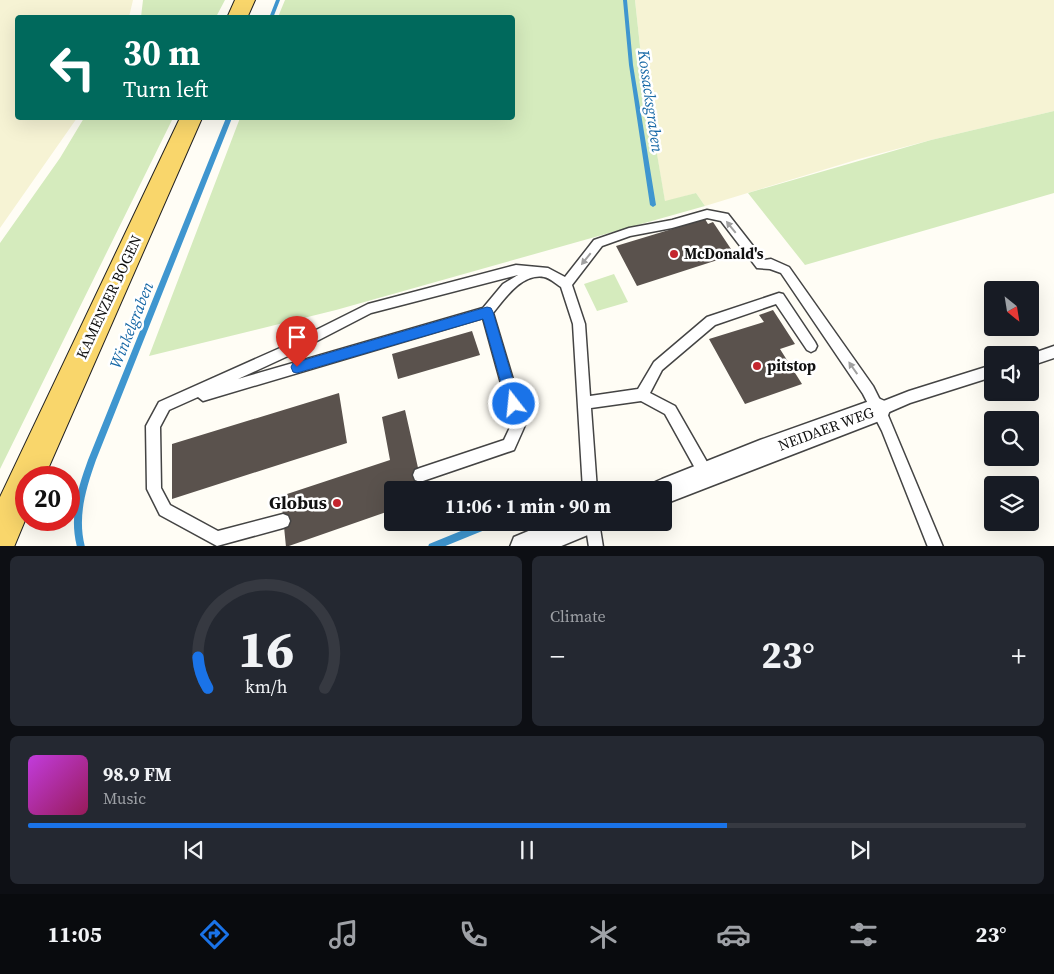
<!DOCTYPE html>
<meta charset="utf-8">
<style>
body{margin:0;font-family:"Source Serif 4",serif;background:#242831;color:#f1f3f6;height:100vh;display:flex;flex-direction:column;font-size:19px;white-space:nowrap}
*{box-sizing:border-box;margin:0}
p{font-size:16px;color:#9ea1a6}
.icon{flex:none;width:28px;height:28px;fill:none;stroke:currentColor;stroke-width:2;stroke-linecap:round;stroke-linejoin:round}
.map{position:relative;height:546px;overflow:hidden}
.sheet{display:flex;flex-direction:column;gap:10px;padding:10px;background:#0d0f14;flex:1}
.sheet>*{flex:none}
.banner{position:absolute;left:15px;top:15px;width:500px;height:105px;border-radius:5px;box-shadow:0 5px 20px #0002;background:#00695c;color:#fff;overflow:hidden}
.needle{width:32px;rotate:150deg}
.buttons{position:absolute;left:984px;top:281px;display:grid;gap:10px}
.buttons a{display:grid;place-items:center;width:55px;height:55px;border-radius:5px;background:#171b24;box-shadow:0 5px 20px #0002;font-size:25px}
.speed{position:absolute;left:15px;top:466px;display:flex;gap:10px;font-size:25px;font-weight:700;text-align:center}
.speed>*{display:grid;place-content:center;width:65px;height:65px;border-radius:50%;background:#171b24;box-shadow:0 5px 20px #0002;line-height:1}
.speed .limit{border:8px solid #d22;background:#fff;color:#111}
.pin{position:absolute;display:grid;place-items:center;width:42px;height:42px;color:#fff;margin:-51px -21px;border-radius:50% 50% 50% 0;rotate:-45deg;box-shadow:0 0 5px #0007}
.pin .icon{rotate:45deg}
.me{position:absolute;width:55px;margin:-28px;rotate:344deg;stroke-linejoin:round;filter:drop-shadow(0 0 4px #0008)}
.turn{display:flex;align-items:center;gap:18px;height:105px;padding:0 25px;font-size:22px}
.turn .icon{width:65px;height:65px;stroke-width:2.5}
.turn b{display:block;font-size:35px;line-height:42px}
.big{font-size:38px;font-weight:700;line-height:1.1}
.sheet .card{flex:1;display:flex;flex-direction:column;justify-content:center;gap:8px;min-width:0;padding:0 18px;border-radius:8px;background:#242831}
.sheet .dial{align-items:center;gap:0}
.dial svg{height:130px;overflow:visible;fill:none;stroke:#363941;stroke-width:7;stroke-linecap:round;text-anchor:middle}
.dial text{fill:#f1f3f6;stroke:none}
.song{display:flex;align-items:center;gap:15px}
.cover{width:60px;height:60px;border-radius:8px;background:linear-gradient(135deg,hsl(290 70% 55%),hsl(330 70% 35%))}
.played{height:5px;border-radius:2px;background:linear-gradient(90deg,#1a73e8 70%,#363941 70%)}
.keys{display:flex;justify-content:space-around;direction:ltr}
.heat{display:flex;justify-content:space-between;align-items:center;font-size:28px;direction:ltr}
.sheet .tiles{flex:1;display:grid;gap:10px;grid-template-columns:1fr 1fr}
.card:last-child{grid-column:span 2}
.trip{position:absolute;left:384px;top:481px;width:288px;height:50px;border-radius:5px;background:#171b24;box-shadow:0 5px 20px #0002;font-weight:700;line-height:50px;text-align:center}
.dock{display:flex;height:80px;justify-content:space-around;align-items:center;background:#090b0e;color:#9ea1a6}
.dock .icon{width:35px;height:35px}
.dock .active{color:#1a73e8}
.dock b{font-size:22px;color:#f1f3f6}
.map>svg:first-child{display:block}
.farmland{fill:#f6f3d4}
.green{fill:#d5ebbd}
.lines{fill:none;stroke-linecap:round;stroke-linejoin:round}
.stream{fill:#3f96cf;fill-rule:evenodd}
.building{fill:#5a524d}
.lane-casing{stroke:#444;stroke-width:3}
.street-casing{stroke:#444;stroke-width:3}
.primary-casing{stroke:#222;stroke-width:2}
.lane{fill:#fff;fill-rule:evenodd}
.street{fill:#fff;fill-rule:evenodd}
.primary{fill:#f9d66b;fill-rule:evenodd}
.oneway{fill:#a0a0a0}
.route{fill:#1a73e8;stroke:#114b97}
.poi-dot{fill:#c4262e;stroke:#fff;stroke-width:2}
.labels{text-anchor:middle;stroke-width:5;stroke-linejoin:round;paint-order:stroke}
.poi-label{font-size:15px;font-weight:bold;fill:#111;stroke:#fff;text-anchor:start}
.street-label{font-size:15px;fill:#111;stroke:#fff}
.water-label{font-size:16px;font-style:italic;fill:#1768a6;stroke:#fff}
.near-poi-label{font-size:18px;font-weight:bold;fill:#111;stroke:#fff;text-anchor:end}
</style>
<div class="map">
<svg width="1054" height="547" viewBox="0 0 1054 547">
<rect width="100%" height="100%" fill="#fffdf5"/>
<path class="farmland" d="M0,0H133L129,17L18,18V118H77L0,228Z
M635,0H1054V111L931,140L859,159L705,206L696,193L665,202L642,65Z"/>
<path class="green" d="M143,0H225L216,17H141Z
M285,0H635L642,65L665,201L696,193L705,206L336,310L149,356L240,118H512V18L278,17Z
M1054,111V193L805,265L748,193L931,140Z
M84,118H173L0,469V243L60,158Z
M614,274L628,302L597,311L584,284Z"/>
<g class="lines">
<path class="stream" d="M276,0H280L273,18H269Z
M623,0H627L633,65L656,205L653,207L650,205L629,65Z
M226,118H232L96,460C86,489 77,516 85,547H77C69,516 78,488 88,460Z
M483,522H498L497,525L443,547H428L429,544Z"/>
</g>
<path class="building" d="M705,219L708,224L713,222L731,249L726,250L730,256L637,286L616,246Z
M773,310L795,344L780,349L802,384L745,404L709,339L764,322L759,315Z
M472,331L480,355L398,379L392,354Z
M339,393L347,443L172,499V444Z
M405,410L423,490H392V510L286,547L281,496L390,460L382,417Z"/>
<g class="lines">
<g class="lane-casing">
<path id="lane" d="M707,210L728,214L764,260L771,259L789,267L873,386L881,402L909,391L992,365V377L910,403L887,413L943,547H928L882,431L863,394L781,273L770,269L757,268L721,221L707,218L672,228L630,236L602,246L572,285L585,324L590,396L638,389L654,362L707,317L779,293L783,294L815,342L817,346L815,350L811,352L807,350L776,304L715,325L662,370L650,393L675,406L711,469L713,474L711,479L706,481L701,479L665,414L641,401L591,408L597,490H583L573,324L561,287C556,284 550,278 544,277C522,273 505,298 493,313L526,423L514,450L420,482L415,480L413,475L415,470L420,468L504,440L512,423L483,318L203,401L198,397L169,410L160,427L161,488L170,505L218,531L283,514L288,516L290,521L288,526L283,528L217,546L160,515L147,489L146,426L159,402L280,348L368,304L516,265L548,268L565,277L594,240L629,228L672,220ZM518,275L503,284L483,308L238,379L288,356L371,313Z
M1054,346V358L1030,366V355H1028Z
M585,522H599L603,547H589Z"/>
</g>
<g class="street-casing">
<path id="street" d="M878,398L887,402L890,410L887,418L662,505V490H650L653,483L662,479L760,440Z
M550,522H598L595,532L559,547H510L514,537Z"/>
</g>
<g class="primary-casing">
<path id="primary" d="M235,0H255L247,18H227Z
M180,118H202L44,478H26V518L14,547H0V497Z"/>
</g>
<use href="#lane" class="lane"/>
<use href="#street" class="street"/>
<use href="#primary" class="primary"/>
</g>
<defs><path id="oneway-solid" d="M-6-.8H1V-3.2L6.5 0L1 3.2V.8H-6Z" transform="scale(1.25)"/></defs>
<g class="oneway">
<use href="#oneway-solid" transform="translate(731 227) rotate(-129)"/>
<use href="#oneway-solid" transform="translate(586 259) rotate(129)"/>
<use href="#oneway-solid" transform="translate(853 368) rotate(-125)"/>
</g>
<path class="route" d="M487,307L491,308L493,312L520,404L518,409L514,410L509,409L507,404L483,319L297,373L293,372L291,367L293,363L297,362Z"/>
<g class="poi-dot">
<circle cx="674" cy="254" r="5"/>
<circle cx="757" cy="366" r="5"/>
<circle cx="337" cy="503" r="5"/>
</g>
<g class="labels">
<g class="poi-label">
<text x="684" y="259">McDonald's</text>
<text x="767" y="371">pitstop</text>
</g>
<g class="street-label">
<text transform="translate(109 297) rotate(-65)" y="5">KAMENZER BOGEN</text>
<text transform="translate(826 429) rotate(-20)" y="5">NEIDAER WEG</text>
</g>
<g class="water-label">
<text transform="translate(651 101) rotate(82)" y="6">Kossacksgraben</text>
<text transform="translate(131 325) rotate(-68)" y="6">Winkelgraben</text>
</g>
<g class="near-poi-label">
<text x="327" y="509">Globus</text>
</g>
</g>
</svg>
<div class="buttons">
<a><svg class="needle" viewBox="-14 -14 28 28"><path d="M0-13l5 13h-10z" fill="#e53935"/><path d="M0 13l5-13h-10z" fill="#9ea1a6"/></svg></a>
<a><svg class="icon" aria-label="sound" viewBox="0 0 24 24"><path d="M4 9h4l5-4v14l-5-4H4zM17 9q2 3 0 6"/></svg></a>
<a><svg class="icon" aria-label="search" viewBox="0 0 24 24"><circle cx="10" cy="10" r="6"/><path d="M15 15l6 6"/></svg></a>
<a><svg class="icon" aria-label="layers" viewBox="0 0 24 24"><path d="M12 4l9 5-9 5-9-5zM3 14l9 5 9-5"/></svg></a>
</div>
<div class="speed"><div class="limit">20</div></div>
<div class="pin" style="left:297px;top:367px;background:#d93025"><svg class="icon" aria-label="arrive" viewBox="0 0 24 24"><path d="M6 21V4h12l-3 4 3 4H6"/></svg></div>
<svg class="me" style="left:514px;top:404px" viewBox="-20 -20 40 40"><circle r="17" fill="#1a73e8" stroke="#fff" stroke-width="3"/><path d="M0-11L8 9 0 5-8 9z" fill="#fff"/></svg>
<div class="trip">11:06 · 1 min · 90 m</div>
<div class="banner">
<div class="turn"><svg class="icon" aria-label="left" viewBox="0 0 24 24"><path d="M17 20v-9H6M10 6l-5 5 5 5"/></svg><div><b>30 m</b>Turn left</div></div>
</div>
</div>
<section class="sheet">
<div class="tiles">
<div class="card dial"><svg viewBox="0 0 100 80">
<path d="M14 69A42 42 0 1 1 86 69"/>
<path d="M14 69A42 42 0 0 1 8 50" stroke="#1a73e8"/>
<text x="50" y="56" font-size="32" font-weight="700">16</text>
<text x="50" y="72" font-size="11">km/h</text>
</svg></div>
<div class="card"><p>Climate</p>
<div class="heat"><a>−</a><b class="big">23°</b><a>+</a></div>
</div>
<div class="card">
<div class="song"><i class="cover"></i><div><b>98.9 FM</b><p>Music</p></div></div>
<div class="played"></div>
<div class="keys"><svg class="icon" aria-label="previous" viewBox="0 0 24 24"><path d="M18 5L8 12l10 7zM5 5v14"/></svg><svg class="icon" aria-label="pause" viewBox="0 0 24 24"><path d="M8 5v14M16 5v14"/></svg><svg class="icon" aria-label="next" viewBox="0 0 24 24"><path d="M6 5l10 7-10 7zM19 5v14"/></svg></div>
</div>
</div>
</section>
<nav class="dock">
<b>11:05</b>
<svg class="icon active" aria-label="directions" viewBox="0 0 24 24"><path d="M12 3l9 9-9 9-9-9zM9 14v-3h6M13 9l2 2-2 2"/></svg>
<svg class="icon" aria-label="music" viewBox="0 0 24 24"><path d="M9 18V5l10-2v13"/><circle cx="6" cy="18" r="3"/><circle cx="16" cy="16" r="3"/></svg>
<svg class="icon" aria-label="phone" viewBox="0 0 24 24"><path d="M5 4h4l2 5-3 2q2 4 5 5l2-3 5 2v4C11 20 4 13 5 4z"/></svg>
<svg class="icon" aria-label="climate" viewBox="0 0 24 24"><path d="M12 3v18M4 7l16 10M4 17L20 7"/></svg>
<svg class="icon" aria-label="car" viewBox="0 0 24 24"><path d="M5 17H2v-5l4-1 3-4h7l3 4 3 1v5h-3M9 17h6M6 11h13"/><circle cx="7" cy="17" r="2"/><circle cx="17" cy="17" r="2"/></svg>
<svg class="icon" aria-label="filters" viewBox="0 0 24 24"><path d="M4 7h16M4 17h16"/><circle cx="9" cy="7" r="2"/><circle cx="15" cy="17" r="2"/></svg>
<b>23°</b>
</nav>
